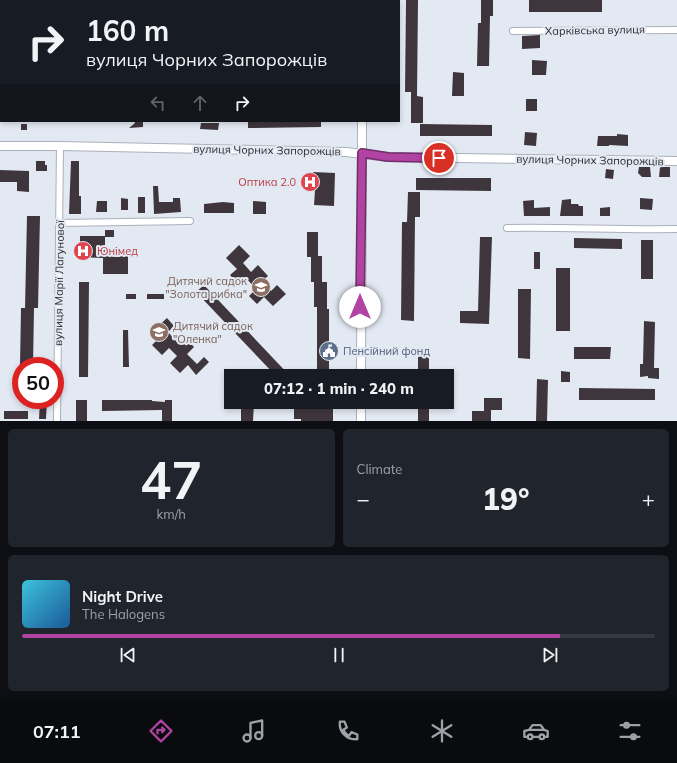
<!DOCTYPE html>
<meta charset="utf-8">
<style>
body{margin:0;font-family:Mulish,sans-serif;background:#20242c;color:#f1f3f6;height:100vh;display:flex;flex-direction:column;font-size:15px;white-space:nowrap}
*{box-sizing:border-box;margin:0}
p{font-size:13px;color:#9ea1a6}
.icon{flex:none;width:22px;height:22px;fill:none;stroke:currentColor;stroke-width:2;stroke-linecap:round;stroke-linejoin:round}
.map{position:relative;height:421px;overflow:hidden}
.details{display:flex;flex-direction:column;gap:8px;padding:8px;background:#0d0f14;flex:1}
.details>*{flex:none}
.hud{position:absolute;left:0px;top:0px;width:400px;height:122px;box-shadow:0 2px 6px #0003;background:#171b24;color:#f1f3f6;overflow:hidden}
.speed{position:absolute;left:12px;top:357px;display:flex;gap:8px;font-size:20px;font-weight:700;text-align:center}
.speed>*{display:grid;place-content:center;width:52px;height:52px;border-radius:50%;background:#171b24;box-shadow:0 2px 6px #0003;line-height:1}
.speed .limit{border:6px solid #d22;background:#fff;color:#111}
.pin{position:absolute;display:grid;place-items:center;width:34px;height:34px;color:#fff;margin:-17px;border:2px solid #fff;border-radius:50%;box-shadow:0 1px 4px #0007}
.me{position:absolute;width:44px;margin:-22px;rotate:0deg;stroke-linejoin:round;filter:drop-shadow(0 0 3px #0008)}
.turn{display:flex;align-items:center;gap:14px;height:84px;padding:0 20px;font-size:18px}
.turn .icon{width:52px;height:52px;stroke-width:2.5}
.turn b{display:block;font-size:28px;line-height:34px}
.lanes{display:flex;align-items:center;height:38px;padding:0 20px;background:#0003;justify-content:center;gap:20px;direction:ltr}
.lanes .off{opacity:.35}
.big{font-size:30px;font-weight:800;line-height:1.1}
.details .tile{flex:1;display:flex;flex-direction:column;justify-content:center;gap:6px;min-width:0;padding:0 14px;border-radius:6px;background:#20242c}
.details .dial{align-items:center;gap:0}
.dial b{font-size:52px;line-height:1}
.song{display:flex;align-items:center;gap:12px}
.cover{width:48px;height:48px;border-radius:6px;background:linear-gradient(135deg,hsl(190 70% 55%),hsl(210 70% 35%))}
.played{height:4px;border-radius:2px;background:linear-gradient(90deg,#b144a3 85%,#363941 85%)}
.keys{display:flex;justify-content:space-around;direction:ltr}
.heat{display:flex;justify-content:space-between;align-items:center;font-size:22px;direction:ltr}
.details .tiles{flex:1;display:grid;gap:8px;grid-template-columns:1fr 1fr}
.tile:last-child{grid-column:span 2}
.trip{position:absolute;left:224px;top:369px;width:230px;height:40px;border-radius:0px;background:#171b24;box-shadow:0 2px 6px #0003;font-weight:800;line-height:40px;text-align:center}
.tab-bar{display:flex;height:64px;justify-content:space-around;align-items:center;background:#090b0e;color:#9ea1a6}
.tab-bar .icon{width:28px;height:28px}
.tab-bar .current{color:#b144a3}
.tab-bar b{font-size:18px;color:#f1f3f6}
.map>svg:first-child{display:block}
.building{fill:#3f363d}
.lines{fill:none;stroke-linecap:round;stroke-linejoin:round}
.street-casing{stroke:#abb0ba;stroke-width:8}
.secondary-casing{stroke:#abb0ba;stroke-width:10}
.street{stroke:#fff;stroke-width:6}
.secondary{stroke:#fff;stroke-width:8}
.route-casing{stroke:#732c6a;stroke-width:10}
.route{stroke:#b144a3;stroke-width:7}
.labels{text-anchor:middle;stroke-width:4;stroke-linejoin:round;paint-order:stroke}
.street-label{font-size:11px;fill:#292b2f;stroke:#e3e9f3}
.health-label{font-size:11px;fill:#be3a42;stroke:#e3e9f3;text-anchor:end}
.education-label{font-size:11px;fill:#785e54;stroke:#e3e9f3;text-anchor:end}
.service-label{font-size:11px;fill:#4e5e75;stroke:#e3e9f3;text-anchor:start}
</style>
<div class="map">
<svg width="677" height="421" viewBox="0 0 677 421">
<rect width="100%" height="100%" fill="#e3e9f3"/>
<path class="building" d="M406,0H418L417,96L423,97V123H411V92H405Z
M481,0H493V16H490L489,66H477L478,23H481Z
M529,0H602V12H529Z
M540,35V48L522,49V36Z
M532,60L547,61L546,75H532Z
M453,72L464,73V96H452Z
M526,99H537V111H526Z
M134,121H143V127L129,128L135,123Z
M248,121H321V127L248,128Z
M201,123H219L218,130L200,129Z
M21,124H27V130H21Z
M420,124L492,125V136H420Z
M525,132L537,133L536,146L524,145Z
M617,134L628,135V146L609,145V146H597L598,136H617Z
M36,161H45V165H47V171H36Z
M71,161H79V196H81V214H69Z
M639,167H650L651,177H642L638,173Z
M660,167H670V177H659Z
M606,169L614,170L613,179L605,178Z
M0,170L29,171V192L17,191V182H0Z
M313,172L335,173L334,206L314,205L315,190H304V179H313Z
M416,178H491V191L416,190Z
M153,186H158L159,202H173V198H180L181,212L154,214Z
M408,192H420V217H415L414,321L401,320L402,222H407Z
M138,197H145V213H138Z
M121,198L128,199V210H121Z
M640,198L653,199L652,210L640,209Z
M571,199V204H578L579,206H583V216H560L562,200Z
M534,200V208L550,207V216H524L523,201Z
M97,201H107V212H96Z
M253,201L266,202V214H253Z
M223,202L234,203V213H204V204Z
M610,207V216H600V208Z
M27,216H40L38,308H34L33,366H20L21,308H25Z
M105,230H114V237H105V253H128V274H103V258L80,257V236H105Z
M307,232H318V256H322V282H327V309H329V376H317V307H314V282H311V257H307Z
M480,237H492L489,324L460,323V311H478Z
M574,238L622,239V249L574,248Z
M641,240H653V279H641Z
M239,245L250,256L243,263L251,272L258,265L268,276L262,281L271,291L277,285L286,294L273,306L264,297L257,304L249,296L256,289L245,277L238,284L230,275L237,269L226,258Z
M534,252H540V269H534Z
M556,268H570V331H556Z
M79,282H89L88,377H79Z
M204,285L290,376H276L196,292Z
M518,289H531L530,359L518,358Z
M126,294H136V299H126Z
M147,294H164V299H147Z
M167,318L174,326L168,332L178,343L185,337L194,347L187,354L197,364L204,357L209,362L196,375L188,365L180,373L170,363L177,356L169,348L162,355L152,345L161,336L155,329Z
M644,321L655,322L654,368H659V379L648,378V376L640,377V364H643Z
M123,330H128L129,367H123Z
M574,347H611L610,359H574Z
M418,356H429V376H418Z
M561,371L570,372V382H561Z
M537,379L548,380L547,421H536Z
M579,388L655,389V400H579Z
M484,398H502V410H491V421H472V411H484Z
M40,400H47L46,419H39Z
M76,400H87V421H76Z
M102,400H152V401L165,402V400H172V421H162V410L102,411Z
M241,402H254L253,421H241Z
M312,402H333V421H301V419H294V408H301V404H312Z
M418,402H429V421H418Z
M4,411H28V419H4Z"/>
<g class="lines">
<g class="street-casing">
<path id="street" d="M513,31L677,30
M60,223L190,221
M507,228C563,227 620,230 677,229
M57,421L60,146"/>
</g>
<g class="secondary-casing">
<path id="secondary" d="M361,0V1
M0,146H60L346,152L388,157L677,161
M361,376L362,121
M361,421V402"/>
</g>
<use href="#street" class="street"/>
<use href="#secondary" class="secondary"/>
</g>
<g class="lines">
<g class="route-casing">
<path id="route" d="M360,307L362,153L388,157L439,158"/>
</g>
<use href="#route" class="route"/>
</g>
<defs>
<g id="hospital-disc" transform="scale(1)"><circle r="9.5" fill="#e0444e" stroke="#e3e9f3"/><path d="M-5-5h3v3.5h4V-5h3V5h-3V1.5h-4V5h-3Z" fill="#fff"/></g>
<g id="school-disc" transform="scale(1)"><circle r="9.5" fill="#8d6e63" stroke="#e3e9f3"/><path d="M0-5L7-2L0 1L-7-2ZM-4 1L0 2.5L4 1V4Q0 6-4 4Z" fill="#fff"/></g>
<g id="civic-disc" transform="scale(1)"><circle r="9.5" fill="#5c6f8a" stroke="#e3e9f3"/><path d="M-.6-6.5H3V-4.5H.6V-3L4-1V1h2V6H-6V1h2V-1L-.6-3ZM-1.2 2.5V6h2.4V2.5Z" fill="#fff"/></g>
</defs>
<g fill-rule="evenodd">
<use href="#hospital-disc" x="310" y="182"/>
<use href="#hospital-disc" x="83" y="251"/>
<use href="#school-disc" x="261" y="287"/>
<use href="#school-disc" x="159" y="332"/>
<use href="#civic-disc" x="329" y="351"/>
</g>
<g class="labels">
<g class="street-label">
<text transform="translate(595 30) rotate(-1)" y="4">Харківська вулиця</text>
<text transform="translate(267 150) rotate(1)" y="4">вулиця Чорних Запорожців</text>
<text transform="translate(590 160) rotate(1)" y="4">вулиця Чорних Запорожців</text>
<text transform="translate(59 283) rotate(-89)" y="4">вулиця Марії Лагунової</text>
</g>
<g class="health-label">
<text x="296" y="186">Оптика 2.0</text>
<text x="97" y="255" text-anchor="start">Юнімед</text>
</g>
<g class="education-label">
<text x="247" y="285">Дитячий садок<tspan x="247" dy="13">"Золота рибка"</tspan></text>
<text x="173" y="330" text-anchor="start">Дитячий садок<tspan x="173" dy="13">"Оленка"</tspan></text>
</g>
<g class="service-label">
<text x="343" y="355">Пенсійний фонд</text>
</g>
</g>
</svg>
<div class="speed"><div class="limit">50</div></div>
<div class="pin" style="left:439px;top:158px;background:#d93025"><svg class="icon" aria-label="arrive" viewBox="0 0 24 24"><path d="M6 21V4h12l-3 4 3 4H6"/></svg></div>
<svg class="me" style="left:360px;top:307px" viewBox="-20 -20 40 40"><circle r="19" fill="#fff"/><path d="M0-13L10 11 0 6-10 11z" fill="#b144a3"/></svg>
<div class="trip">07:12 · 1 min · 240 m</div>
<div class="hud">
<div class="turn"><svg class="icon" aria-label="right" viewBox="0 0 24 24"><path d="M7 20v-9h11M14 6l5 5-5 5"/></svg><div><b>160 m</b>вулиця Чорних Запорожців</div></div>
<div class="lanes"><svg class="icon off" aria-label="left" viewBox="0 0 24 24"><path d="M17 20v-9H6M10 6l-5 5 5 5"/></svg><svg class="icon off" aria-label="ahead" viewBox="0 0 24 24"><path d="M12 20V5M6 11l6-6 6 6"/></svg><svg class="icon" aria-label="right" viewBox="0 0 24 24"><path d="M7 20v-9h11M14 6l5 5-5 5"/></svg></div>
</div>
</div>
<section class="details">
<div class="tiles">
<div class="tile dial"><b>47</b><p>km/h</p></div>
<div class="tile"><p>Climate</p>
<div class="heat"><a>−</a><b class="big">19°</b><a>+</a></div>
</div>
<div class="tile">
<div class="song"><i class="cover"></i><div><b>Night Drive</b><p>The Halogens</p></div></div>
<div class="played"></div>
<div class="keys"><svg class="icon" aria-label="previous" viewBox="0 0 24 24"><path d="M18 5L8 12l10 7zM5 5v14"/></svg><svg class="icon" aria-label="pause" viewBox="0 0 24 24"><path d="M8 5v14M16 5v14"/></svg><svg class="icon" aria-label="next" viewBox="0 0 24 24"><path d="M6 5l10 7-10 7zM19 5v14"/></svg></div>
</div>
</div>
</section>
<nav class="tab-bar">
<b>07:11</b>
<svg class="icon current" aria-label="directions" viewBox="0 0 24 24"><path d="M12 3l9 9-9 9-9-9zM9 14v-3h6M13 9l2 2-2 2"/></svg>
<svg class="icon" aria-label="music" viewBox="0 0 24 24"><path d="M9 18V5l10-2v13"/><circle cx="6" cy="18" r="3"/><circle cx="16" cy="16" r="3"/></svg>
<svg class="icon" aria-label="phone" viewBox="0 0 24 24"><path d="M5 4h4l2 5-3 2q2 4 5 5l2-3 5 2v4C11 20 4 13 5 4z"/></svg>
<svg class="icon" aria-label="climate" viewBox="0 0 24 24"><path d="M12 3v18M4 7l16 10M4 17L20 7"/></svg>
<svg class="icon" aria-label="car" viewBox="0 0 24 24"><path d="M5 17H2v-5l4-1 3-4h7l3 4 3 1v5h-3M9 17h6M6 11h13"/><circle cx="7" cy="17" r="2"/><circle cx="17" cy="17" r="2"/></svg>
<svg class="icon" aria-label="filters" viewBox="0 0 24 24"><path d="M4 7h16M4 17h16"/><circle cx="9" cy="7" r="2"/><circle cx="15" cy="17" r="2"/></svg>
</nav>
